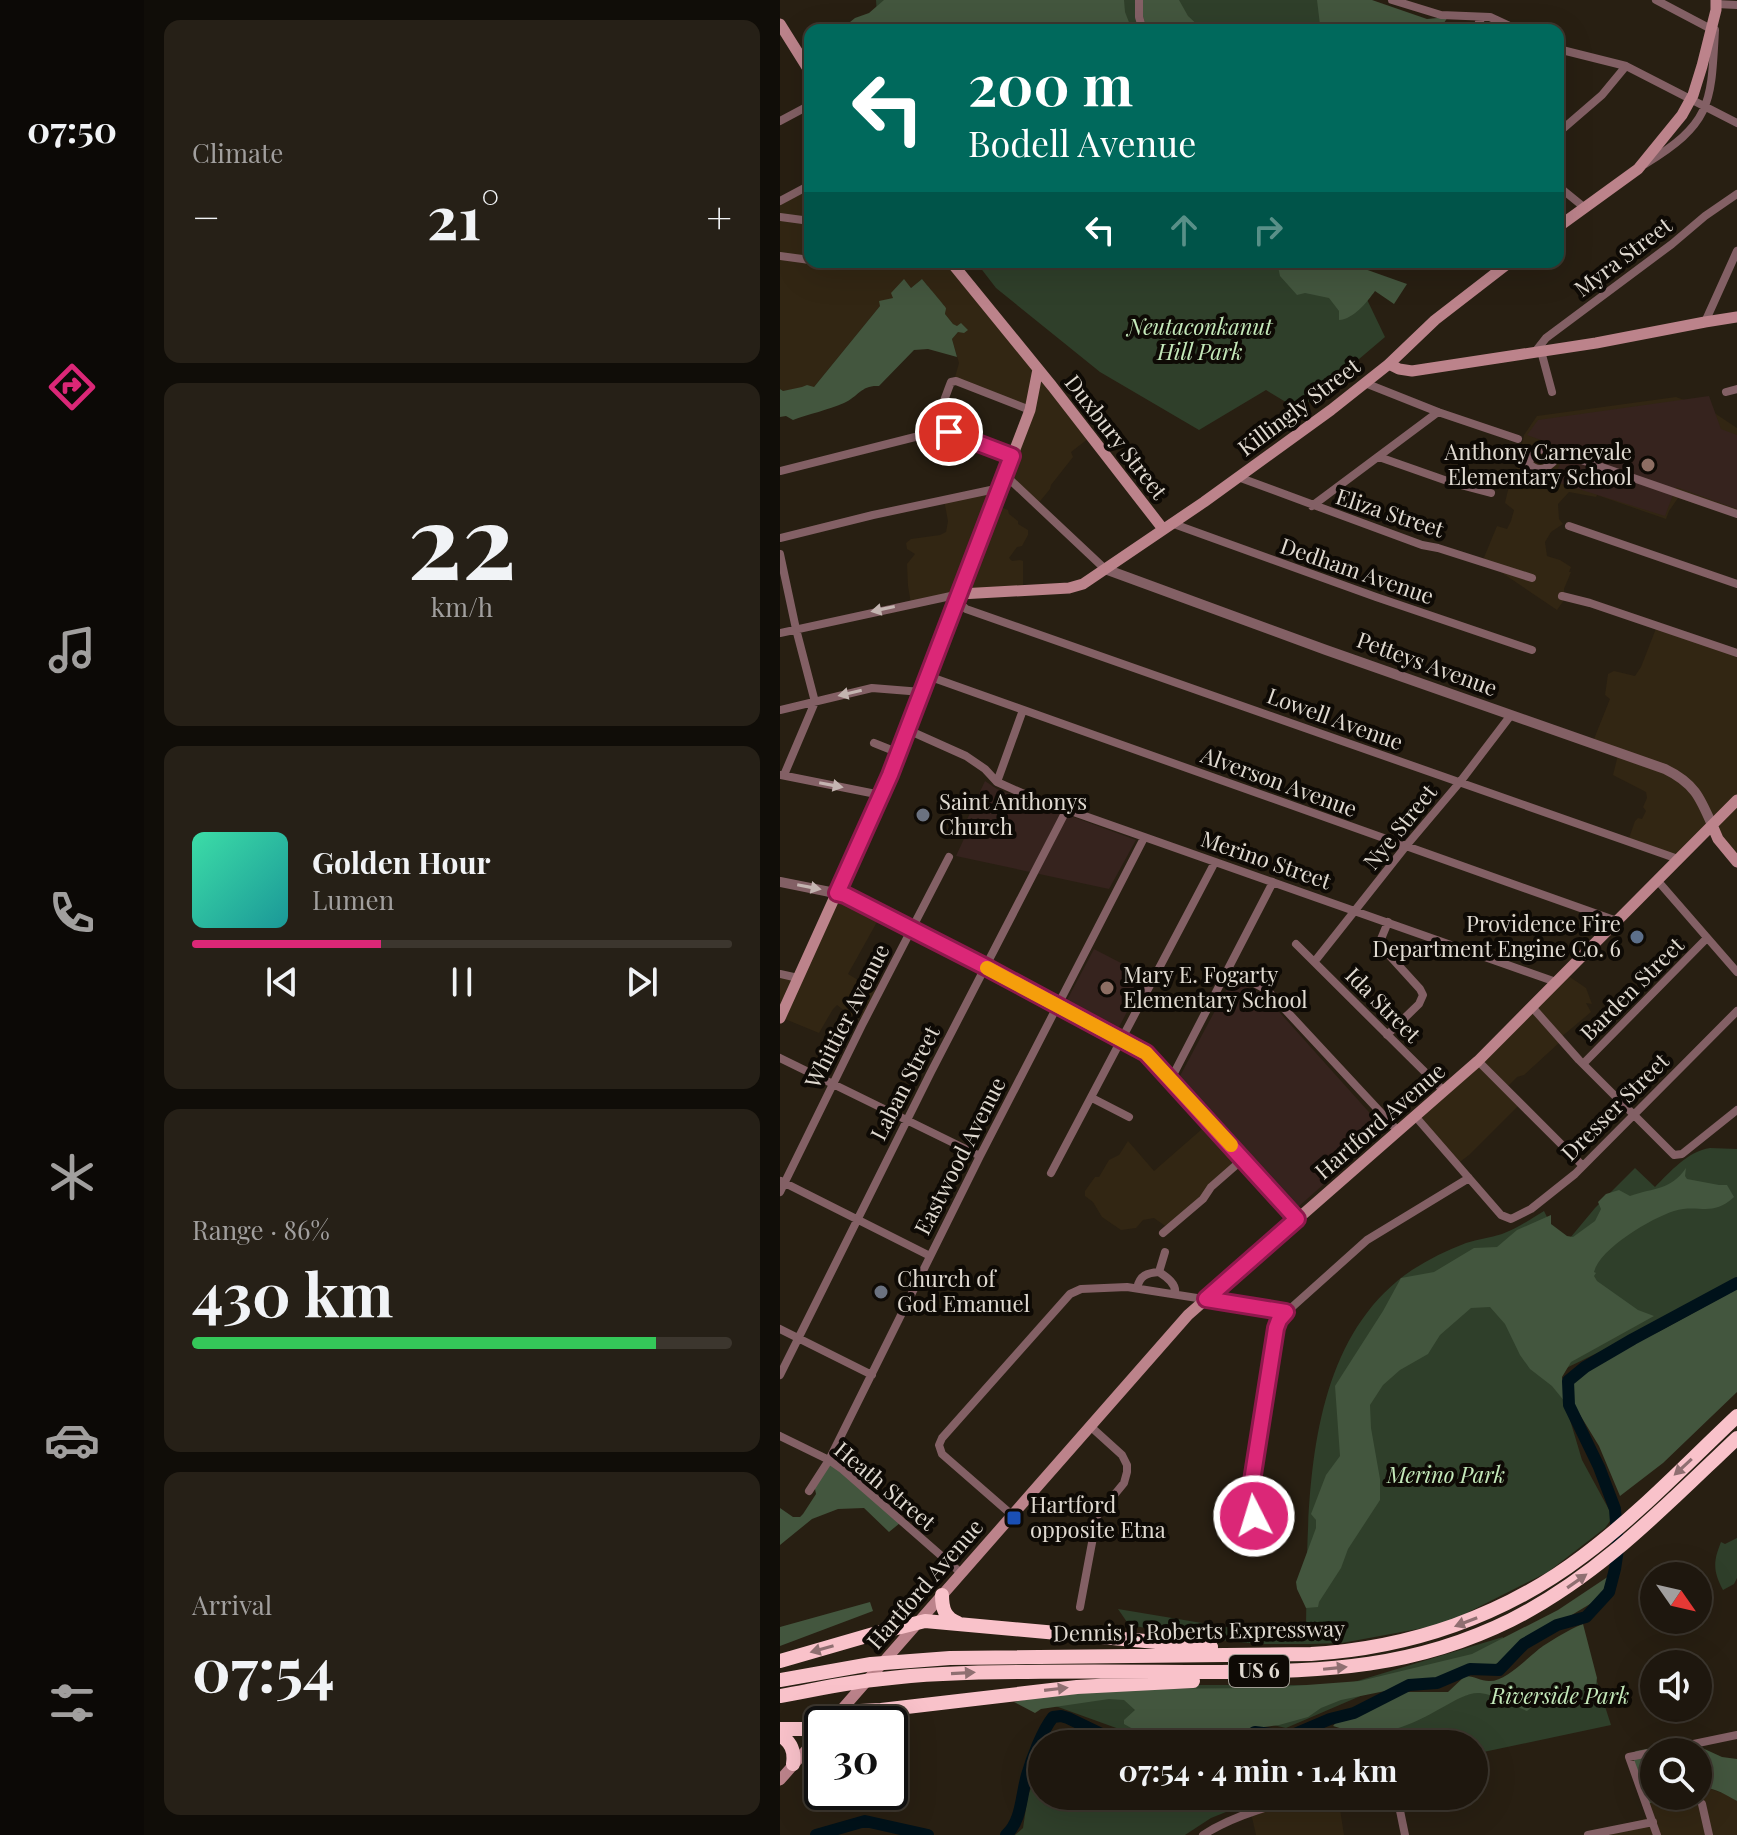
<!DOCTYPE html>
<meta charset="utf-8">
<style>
body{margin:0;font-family:"Playfair Display",serif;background:#262017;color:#f1f3f6;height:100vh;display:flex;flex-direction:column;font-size:30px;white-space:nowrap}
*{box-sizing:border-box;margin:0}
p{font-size:26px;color:#a19f9e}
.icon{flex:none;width:44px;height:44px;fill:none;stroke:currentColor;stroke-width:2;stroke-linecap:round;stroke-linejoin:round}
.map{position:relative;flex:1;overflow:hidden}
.drawer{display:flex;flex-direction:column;gap:20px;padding:20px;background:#100d08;width:636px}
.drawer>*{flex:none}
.hud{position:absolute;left:24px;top:24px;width:760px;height:244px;border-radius:16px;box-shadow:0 8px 32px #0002,0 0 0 2px #3c362e;background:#00695c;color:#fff;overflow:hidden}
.needle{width:52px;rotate:124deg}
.fabs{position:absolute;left:860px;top:1562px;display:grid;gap:16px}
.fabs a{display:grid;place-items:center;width:72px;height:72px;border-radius:50%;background:#1e170e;box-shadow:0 8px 32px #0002,0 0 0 2px #3c362e;font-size:40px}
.speed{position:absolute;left:24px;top:1706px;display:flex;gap:16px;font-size:40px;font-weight:700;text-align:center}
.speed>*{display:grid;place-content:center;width:104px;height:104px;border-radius:50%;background:#1e170e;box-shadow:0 8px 32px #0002,0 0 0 2px #3c362e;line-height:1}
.speed .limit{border:4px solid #111;border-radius:12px;background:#fff;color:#111}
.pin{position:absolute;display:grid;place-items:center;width:68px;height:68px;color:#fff;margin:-34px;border:4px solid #fff;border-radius:50%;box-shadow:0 2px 8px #0007}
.me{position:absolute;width:88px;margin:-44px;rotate:355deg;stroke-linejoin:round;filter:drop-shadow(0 0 6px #0008)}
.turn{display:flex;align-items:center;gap:28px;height:168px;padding:0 32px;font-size:36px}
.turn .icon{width:104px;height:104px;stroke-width:2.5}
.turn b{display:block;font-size:56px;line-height:68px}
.lanes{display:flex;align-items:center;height:76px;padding:0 32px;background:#0003;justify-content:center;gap:40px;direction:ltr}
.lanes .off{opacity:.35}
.big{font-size:60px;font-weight:700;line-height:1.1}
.drawer .tile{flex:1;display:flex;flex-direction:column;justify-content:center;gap:12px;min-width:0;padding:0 28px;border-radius:16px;background:#262017}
.drawer .dial{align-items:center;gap:0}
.dial b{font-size:104px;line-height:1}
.song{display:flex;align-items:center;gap:24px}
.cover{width:96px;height:96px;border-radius:12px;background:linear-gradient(135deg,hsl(160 70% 55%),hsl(180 70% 35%))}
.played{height:8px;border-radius:4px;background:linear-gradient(90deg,#db2777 35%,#3c362e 35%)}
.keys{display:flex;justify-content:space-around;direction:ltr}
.heat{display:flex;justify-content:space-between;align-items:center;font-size:44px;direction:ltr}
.charge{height:12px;border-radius:6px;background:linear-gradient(90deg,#34c759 86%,#3c362e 0)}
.trip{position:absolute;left:248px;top:1730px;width:460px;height:80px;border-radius:40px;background:#1e170e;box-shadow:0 8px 32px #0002,0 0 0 2px #3c362e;font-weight:700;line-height:80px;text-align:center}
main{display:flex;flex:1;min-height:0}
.menu{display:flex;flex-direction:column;width:144px;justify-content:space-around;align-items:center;background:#0c0906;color:#a19f9e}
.menu .icon{width:56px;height:56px}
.menu .on{color:#db2777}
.menu b{font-size:36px;color:#f1f3f6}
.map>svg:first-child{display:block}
.built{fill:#322613}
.education{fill:#36231e}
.green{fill:#2f3f2a}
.forest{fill:#43563e}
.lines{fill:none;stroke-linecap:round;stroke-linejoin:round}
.river{stroke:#00121a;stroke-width:12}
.minor{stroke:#836065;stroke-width:8}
.tertiary{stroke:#836065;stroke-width:10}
.secondary{stroke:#bc838b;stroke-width:11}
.motorway{stroke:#f9c2ca;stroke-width:14}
.oneway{fill:#c4b5b1}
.oneway2{fill:#8f6f71}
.route-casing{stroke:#8e194d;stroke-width:20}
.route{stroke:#db2777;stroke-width:14}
.slow{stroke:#f59e0b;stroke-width:14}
.education-dot{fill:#8d6e63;stroke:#0e0a05;stroke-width:3}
.worship-dot{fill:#6b7280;stroke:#0e0a05;stroke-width:3}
.service-dot{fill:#5c6f8a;stroke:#0e0a05;stroke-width:3}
.transit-dot{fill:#1a4fb4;stroke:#0e0a05;stroke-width:3}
.labels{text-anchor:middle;stroke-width:8;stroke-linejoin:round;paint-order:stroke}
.shield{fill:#0e0a05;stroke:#a19c94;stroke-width:2}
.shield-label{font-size:20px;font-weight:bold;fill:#e0dad1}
.street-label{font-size:22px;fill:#e0dad1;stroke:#0e0a05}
.park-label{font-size:22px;font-style:italic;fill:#c4e9ba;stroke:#0e0a05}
.poi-label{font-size:22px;fill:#e0dad1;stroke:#0e0a05;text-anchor:start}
</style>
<main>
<nav class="menu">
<b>07:50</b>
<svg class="icon on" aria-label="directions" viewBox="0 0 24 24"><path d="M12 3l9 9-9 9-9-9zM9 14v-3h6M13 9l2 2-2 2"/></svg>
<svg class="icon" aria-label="music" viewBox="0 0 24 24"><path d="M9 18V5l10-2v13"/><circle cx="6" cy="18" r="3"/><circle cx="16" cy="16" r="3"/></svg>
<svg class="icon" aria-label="phone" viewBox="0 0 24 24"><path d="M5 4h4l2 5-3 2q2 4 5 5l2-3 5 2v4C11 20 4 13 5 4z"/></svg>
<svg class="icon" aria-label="climate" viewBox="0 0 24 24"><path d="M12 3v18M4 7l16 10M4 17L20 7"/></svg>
<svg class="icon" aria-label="car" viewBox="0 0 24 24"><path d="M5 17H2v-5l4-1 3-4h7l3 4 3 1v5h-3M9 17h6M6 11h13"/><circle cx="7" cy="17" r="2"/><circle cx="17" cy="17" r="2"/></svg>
<svg class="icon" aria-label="filters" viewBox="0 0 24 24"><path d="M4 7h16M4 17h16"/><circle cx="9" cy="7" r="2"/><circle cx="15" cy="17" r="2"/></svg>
</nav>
<section class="drawer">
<div class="tile"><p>Climate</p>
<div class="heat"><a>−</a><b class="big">21°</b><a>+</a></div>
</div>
<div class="tile dial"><b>22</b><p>km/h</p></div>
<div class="tile">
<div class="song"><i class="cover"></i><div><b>Golden Hour</b><p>Lumen</p></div></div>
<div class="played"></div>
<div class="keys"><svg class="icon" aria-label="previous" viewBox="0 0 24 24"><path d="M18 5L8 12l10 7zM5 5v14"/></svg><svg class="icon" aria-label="pause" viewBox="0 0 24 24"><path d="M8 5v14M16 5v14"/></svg><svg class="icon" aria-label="next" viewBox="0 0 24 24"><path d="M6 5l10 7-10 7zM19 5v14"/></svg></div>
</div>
<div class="tile"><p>Range · 86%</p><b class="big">430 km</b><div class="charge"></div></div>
<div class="tile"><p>Arrival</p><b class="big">07:54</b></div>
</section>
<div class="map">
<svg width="957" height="1835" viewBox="0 0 957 1835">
<rect width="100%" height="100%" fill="#281f12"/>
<path class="built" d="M30,186V262H172L309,438L291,452L293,457L271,485L270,489L257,505L224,475L246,412L175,377L179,363L172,339L178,332L177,326L173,324L165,314L164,305L156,298L142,279L131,288L124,280L114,297L100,306L34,387L3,391L0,389V202Z
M896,397L918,405L921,404L957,428V517L898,498L889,511L886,519L817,495L816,497L789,492L778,504L779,519L783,524L771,532L765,542L767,556L780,560L791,567L789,572H791L784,589V600L777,610L703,560L717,526L727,529L731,521L734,510L725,503L727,494L732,477L736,471L744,435L757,416Z
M214,488L213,504L228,510L229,514L238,521V524L248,530V535L242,546L237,547L229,558L232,561L240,560L243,561V589L131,604L128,586L127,564L135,554L127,549L126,543L131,539L160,535L166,532L168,521L164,500Z
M877,626L957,653V863L932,826L897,858L848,841L855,821L858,818L862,819L866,811L863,807L867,798L866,792L833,775L838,755L812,744L830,699L825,695L828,674L834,671L855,676L861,667Z
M54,894L102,913L68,974L96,991L82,1018L69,1014L57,1005L53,1009L39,1033L0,1017V974L15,978Z
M784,973L806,988L812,1004L806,1003L811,1012L780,1038V1042L744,1075L737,1077L726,1088L739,1105L689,1155L676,1165L634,1117Z
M430,1122L462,1157L388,1228L374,1218L363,1220L356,1228L341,1230L322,1217L313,1202L305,1196V1191L315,1177H319L329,1160L339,1155L348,1141L374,1171Z
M922,1786L945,1794L957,1801V1835H802L868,1818L866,1804L895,1796H918V1788Z
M531,1796H558L564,1835H476L471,1813Z"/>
<path class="education" d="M929,396L941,429L957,435V509L896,487L885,516L773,481L786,449L747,435L758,420Z
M205,781L217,789L356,840L329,889L176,856L189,828L184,826Z
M314,949L366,976L339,1027L287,1000Z
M452,979L484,995L605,1130L518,1207L400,1076Z"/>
<path class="green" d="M96,0H576L661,29L98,30Z
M196,262H569L605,337L519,410L486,390L419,430L320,372L216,288Z
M930,1148L957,1149V1285L776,1373L802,1460L833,1517L825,1528L768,1572L665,1624L562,1643L531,1644H478L430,1639L349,1625L338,1609L458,1629L487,1630L526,1629C528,1510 521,1345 632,1270C649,1259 667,1250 686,1243C698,1239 710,1238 722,1234C736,1229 751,1219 764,1211L780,1243L785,1244L815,1208L855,1168L875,1187C890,1172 908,1151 930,1148Z
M957,1538V1578L954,1584L943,1590C933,1571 933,1562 941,1542L945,1544Z
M802,1635L831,1725L694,1754V1744H538L561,1739L575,1732L704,1689Z
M723,1637L718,1661L620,1679L506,1728L472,1720L435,1743L364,1738L256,1699L407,1685H564Z
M262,1763V1796H502L471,1802L431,1818L405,1835H235L243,1828L248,1795Z"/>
<path class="forest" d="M104,0H344L345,12L352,30H60L75,18L89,13Z
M359,0H399L408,16L423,30H368L360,9Z
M537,0H592L647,19L668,17L659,30H535L540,25Z
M497,262H565L627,284L614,304L595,291C587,302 574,319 559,320V311L549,298L525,293L517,295L500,276Z
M124,279L131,288L142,279C145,283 165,306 166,308C166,310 165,312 165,314L173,324L177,326L181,323L188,330L184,333L178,332L172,339L177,357L148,349L134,350L99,386C81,385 79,396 64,403C48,410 29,414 13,420L6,416L0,417V389L3,391L22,387L27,385L34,387L100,306L99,301L113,298L111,293Z
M906,1168L905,1176L907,1179L939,1185H947L954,1197C931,1218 919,1203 894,1211C872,1218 820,1248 814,1272L816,1273L814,1276L817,1281L858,1310L874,1316L791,1362L782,1377L785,1402L772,1386L750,1369L740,1355L725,1324L710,1307L691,1308L660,1335L648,1354L620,1370L603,1385L590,1405L591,1428L600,1479V1500L568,1549L561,1568L539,1602L538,1607L526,1608L517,1589L516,1582L536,1528V1520L531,1514L546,1475L560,1456L555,1386L603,1311L621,1278L654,1272L694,1248L717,1247L737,1230L771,1215V1224L787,1236L793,1237L815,1221L821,1209L818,1202L826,1194L839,1190L850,1196C875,1187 890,1191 906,1168Z
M957,1289V1392L883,1463L840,1496L819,1446L794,1405L791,1396L792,1382L798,1375L816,1361L880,1331Z
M48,1461L120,1523L109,1532L84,1508L58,1509L32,1519L0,1545V1508L13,1517H20L23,1514L36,1494L34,1484Z
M829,1576L823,1591L815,1601L775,1625L730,1659L707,1667L691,1670L664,1679L561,1700L541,1708L528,1717L499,1725L405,1737H383L362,1734L344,1724V1720L355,1710L344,1700L329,1699L261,1709L255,1713L234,1702L260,1697L349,1689L488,1688L580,1681L692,1654L778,1610Z
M90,1602L93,1611L0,1646V1627Z
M803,1624L817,1678L815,1689L794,1691L782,1697L765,1695L747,1711C733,1705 716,1695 700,1693C689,1692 675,1700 665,1706C626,1728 598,1741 553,1726L561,1717L574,1710L605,1701L626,1692H668L685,1676C694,1676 701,1681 709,1681C726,1682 750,1655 763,1646C776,1638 788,1630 803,1624Z
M907,1741L942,1757L957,1759V1801C946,1795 931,1785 918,1788V1752H874V1796H895L866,1804L852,1754L856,1751Z"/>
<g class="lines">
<path class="river" d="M455,1744L475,1732L510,1736L550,1719L574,1713L629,1685L657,1683L690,1669L719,1670L744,1644L777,1625L806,1617L829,1592L835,1569L838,1549L835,1509L819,1467L789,1405L788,1381L805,1367L853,1339L957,1283
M36,1835L85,1821L148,1835
M226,1835C242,1821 241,1795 247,1775C252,1758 262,1731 273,1717L281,1716L288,1718L340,1743L348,1744"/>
<path class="minor" d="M359,0V17L363,30
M612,0L661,15L710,17L738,30
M876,0L931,29
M936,4L957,5
M695,30L702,17
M778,49L846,66L957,123
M0,121L30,105
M778,133L822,95L846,66
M865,164C932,123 931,104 935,30
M778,186L805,208
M0,201L30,185
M0,217L30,221
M0,256L30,260
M42,262L55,264L64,262
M925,322L957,251
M761,351L772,392
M755,352L766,338L892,244L925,216L957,194
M585,383L658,412L738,439
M946,392L957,389
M152,425L232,456
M781,454C772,464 762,476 749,464L752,452C763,446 778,453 790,456L957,514
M599,457L673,483L711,493
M0,471L139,436C158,424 163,402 171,382L176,381L250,410
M225,475L325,569
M458,477L642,545L658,548L752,578
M532,506L658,412
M391,523L596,597L752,650
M789,526L957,584
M0,538L93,515L220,488
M0,554L16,629L35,702L4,775
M782,596L810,603L957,653
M0,633L180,594L182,605L186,609L898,859
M148,676L837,921
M0,710L92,688L142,692
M128,730L186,756L205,769L217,782L251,797L776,982
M94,743L119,753
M1,775L101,795
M217,782L243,710
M877,880L957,972
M516,944L664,1091
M535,961L626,846L680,782L731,715
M448,969L487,990L618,1131
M0,974L18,978
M752,1007L799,1060L894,1155L902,1154L957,1110
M607,1035L639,1004L643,995L640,989L599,944L608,922
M0,1058L200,1156
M698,1061L803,1166
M803,1064L927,938
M391,1079L493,882
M312,1098L349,1117
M635,1116L721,1215L731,1219L751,1209L795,1174L957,1011
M271,1173L435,862
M1,1181L150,1256
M0,1192L82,1025L169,857
M383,1233L423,1199L431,1187L463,1159
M379,1272L385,1252
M357,1288C360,1275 367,1273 379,1272C387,1277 397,1284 395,1294
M0,1329L92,1375
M0,1375L151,1072L287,809
M0,1436L49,1460L62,1469L181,1573
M29,1491L49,1460L200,1156L364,838
M457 1510a10 10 0 1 1 20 0a10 10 0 1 1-20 0Z
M469,1500L496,1328L501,1317L587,1240L689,1178
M232,1515L162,1454L159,1445L162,1438L290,1294L301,1289L347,1287L506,1312
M300,1607L317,1516L344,1483L347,1472V1465L342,1455L310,1426
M874,1752L849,1757L877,1835
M875,1752L957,1735
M617,1796L625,1835
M922,1804L929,1835
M423,1835C456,1814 495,1804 534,1796
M808,1835L873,1822"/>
<path class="tertiary" d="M325,569L546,650L885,769C914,783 920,797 932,825
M0,882L65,895L360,1049L391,1079L517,1219"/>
<path class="secondary" d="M0,24L30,72
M778,227L858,169L902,115L913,95L922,66L936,10V0
M171,262L272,386L383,529
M609,364L619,369L632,371L816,343L925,322L957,317
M180,594L289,588L303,584L424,502L551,410L609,364L655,320L730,262
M932,825L938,839L957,862
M0,1018L110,775L250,410L258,369
M49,1724L408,1315L698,1061L957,800
M0,1780L42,1732"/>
<path class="motorway" d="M162,1595C162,1609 165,1618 178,1623
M0,1661L97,1633L145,1621L431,1647
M0,1680L91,1664L170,1658L531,1654C630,1648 724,1616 803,1556C858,1515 907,1463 957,1416
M0,1696C34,1690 68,1682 102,1679C150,1673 199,1672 247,1672C312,1671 377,1672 441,1672C547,1671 634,1668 731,1620C819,1576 886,1505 957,1438
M59,1712L101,1710L297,1687L413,1681
M0,1729H42
M0,1735C11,1742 15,1751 13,1764"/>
</g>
<defs><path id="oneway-solid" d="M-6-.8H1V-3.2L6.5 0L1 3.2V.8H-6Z" transform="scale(2)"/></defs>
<g class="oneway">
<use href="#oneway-solid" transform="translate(103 609) rotate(168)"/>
<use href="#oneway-solid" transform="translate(70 693) rotate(167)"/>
<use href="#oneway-solid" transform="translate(51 785) rotate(11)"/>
<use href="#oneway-solid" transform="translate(29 887) rotate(11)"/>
</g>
<g class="oneway2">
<use href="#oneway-solid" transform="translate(903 1467) rotate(137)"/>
<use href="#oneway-solid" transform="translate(797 1581) rotate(-35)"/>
<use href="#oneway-solid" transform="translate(686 1622) rotate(159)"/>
<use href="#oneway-solid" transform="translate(42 1649) rotate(164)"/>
<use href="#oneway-solid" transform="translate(555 1668) rotate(-6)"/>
<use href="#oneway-solid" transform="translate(183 1673) rotate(-3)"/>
<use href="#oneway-solid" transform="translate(276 1689) rotate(-7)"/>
</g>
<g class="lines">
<g class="route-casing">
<path id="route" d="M169,432L232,456L110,775L57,893L65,895L204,966L366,1053L517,1219L426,1299L506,1312L499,1320L496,1328L469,1500L476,1505L477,1512L474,1516"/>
</g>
<use href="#route" class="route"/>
<path class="slow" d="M207,968L366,1053L451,1145"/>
</g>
<g class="education-dot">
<circle cx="868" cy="465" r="8"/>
<circle cx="327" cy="988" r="8"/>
</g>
<g class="worship-dot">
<circle cx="143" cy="815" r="8"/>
<circle cx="101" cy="1292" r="8"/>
</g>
<circle class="service-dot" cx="857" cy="937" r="8"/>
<rect class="transit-dot" x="226" y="1510" width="16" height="16" rx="4"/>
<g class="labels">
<rect class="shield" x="449" y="1655" width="60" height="32" rx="6"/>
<g class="shield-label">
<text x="479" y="1678">US 6</text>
</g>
<g class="street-label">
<text transform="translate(843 257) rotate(-37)" y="8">Myra Street</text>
<text transform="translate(519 407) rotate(-37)" y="8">Killingly Street</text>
<text transform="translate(336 437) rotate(52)" y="8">Duxbury Street</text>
<text transform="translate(610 513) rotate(18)" y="8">Eliza Street</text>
<text transform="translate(577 571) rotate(19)" y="8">Dedham Avenue</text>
<text transform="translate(647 664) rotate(20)" y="8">Petteys Avenue</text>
<text transform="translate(555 719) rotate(20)" y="8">Lowell Avenue</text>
<text transform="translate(499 782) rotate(20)" y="8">Alverson Avenue</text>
<text transform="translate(620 827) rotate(-51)" y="8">Nye Street</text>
<text transform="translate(486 860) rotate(19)" y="8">Merino Street</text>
<text transform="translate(852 989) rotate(-45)" y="8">Barden Street</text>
<text transform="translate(603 1005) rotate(45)" y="8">Ida Street</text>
<text transform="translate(67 1016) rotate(-63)" y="8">Whittier Avenue</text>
<text transform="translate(125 1083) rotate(-63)" y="8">Laban Street</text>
<text transform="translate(835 1107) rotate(-45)" y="8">Dresser Street</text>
<text transform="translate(600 1121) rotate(-41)" y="8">Hartford Avenue</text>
<text transform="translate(180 1156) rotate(-63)" y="8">Eastwood Avenue</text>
<text transform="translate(105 1486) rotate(40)" y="8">Heath Street</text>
<text transform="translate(145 1584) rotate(-49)" y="8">Hartford Avenue</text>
<text transform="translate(419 1631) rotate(-1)" y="8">Dennis J. Roberts Expressway</text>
</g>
<g class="park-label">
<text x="420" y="335">Neutaconkanut<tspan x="420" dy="25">Hill Park</tspan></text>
<text x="666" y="1483">Merino Park</text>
<text x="780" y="1704">Riverside Park</text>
</g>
<g class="poi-label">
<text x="852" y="460" text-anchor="end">Anthony Carnevale<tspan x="852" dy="25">Elementary School</tspan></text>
<text x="159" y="810">Saint Anthonys<tspan x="159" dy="25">Church</tspan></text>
<text x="841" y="932" text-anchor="end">Providence Fire<tspan x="841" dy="25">Department Engine Co. 6</tspan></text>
<text x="343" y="983">Mary E. Fogarty<tspan x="343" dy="25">Elementary School</tspan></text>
<text x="117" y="1287">Church of<tspan x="117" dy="25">God Emanuel</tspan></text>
<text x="250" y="1513">Hartford<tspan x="250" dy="25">opposite Etna</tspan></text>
</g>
</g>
</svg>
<div class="fabs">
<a><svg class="needle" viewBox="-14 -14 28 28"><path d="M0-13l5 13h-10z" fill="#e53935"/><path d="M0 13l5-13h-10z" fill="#a19f9e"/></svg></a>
<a><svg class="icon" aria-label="sound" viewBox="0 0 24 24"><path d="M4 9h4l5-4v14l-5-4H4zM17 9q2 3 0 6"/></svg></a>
<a><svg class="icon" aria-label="search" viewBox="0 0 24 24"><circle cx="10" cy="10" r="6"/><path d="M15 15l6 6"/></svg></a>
</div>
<div class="speed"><div class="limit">30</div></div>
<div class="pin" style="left:169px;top:432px;background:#d93025"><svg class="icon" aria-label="arrive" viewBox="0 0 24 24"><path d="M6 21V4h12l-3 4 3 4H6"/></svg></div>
<svg class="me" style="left:474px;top:1516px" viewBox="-20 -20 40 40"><circle r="17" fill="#db2777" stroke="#fff" stroke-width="3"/><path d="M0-11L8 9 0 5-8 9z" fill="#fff"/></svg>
<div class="trip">07:54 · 4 min · 1.4 km</div>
<div class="hud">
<div class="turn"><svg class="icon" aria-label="left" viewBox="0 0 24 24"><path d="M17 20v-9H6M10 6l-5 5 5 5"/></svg><div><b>200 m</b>Bodell Avenue</div></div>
<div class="lanes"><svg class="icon" aria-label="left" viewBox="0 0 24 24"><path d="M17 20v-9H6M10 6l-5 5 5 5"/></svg><svg class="icon off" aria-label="ahead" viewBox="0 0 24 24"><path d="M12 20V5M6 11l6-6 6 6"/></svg><svg class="icon off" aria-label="right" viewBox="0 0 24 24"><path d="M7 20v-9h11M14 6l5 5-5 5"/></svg></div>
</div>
</div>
</main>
